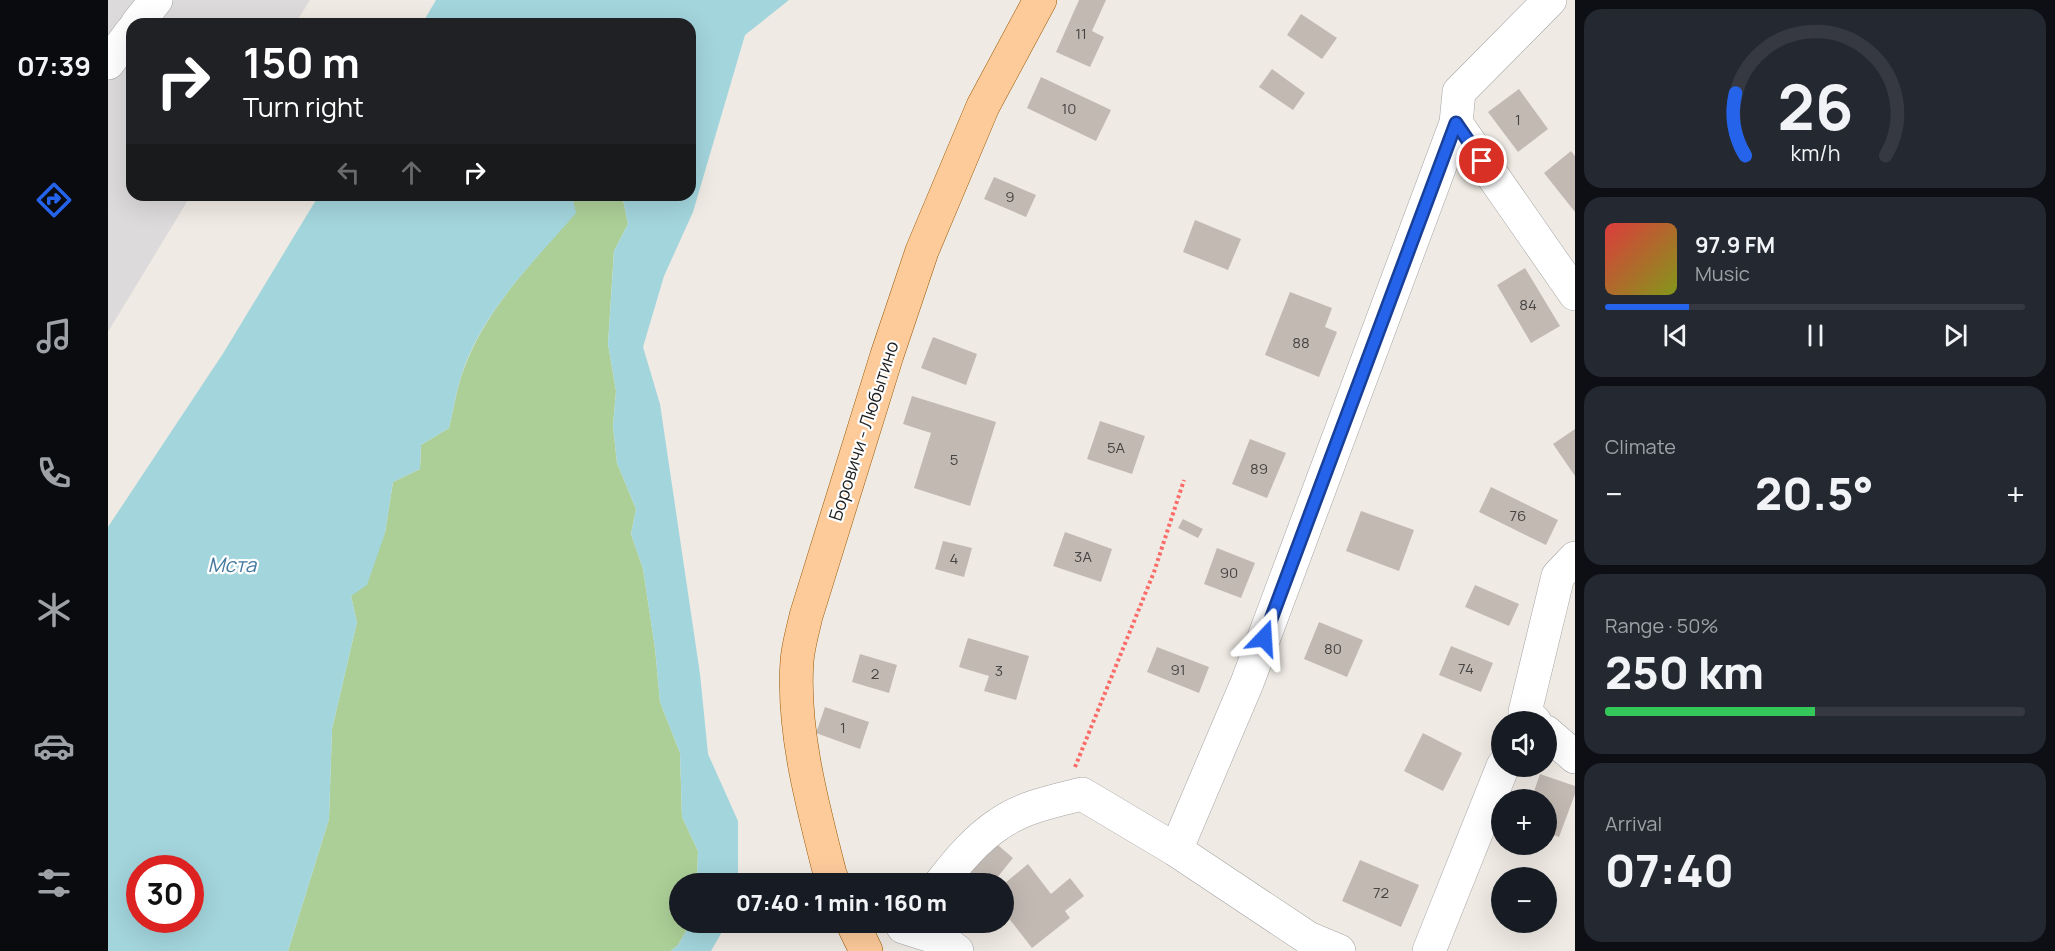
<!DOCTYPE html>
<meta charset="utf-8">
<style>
body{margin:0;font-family:Manrope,sans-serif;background:#242831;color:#f1f3f6;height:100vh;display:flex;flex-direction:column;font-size:22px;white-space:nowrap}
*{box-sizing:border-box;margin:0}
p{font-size:20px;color:#9ea1a6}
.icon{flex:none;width:33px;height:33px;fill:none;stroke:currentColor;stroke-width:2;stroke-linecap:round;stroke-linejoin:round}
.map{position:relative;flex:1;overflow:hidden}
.side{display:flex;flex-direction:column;gap:9px;padding:9px;background:#0d0f14;width:480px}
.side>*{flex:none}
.top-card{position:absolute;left:18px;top:18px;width:570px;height:183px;border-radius:18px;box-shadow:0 6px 24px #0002;background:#202124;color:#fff;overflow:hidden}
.tools{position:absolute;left:1383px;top:711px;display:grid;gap:12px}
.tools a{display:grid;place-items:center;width:66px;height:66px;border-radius:50%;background:#171b24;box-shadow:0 6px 24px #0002;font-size:30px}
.speed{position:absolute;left:18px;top:855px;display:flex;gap:12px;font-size:30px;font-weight:700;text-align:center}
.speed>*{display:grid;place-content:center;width:78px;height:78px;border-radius:50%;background:#171b24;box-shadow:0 6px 24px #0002;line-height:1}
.speed .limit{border:9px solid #d22;background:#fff;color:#111}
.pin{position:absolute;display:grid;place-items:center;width:51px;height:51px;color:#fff;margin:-26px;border:3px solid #fff;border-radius:50%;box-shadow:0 2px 6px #0007}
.me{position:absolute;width:66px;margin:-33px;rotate:20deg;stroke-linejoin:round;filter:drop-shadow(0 0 4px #0008)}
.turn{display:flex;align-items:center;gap:21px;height:126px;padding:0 18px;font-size:27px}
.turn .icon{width:78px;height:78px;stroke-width:2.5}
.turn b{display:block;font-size:42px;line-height:51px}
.lanes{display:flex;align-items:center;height:57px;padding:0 18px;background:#0003;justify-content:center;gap:30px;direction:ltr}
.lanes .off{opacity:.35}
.big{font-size:45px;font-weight:800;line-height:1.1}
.side .widget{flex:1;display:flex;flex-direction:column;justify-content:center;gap:9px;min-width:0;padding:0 21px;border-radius:18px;background:#242831}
.side .dial{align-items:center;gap:0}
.dial svg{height:156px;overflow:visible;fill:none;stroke:#363941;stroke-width:7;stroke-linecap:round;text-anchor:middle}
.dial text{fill:#f1f3f6;stroke:none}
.song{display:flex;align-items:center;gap:18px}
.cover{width:72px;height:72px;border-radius:9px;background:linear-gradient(135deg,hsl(0 70% 55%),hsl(70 70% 35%))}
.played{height:6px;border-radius:3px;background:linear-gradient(90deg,#2563eb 20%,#363941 20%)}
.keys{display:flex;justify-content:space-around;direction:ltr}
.heat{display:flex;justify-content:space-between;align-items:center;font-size:33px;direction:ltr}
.charge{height:9px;border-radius:4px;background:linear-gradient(90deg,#34c759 50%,#363941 0)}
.trip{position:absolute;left:561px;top:873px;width:345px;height:60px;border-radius:30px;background:#171b24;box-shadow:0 6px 24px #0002;font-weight:800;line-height:60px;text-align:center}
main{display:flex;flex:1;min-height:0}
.tabs{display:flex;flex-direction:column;width:108px;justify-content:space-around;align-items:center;background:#090b0e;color:#9ea1a6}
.tabs .icon{width:42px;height:42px}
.tabs .selected{color:#2563eb}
.tabs b{font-size:27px;color:#f1f3f6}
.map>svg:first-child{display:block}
.residential{fill:#dcdadb}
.forest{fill:#accf97}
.water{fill:#a3d5dd;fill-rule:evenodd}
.building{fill:#c3b9b3}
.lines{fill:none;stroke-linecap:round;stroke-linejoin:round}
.minor-casing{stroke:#a4a4a4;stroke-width:34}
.major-casing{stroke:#975800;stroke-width:34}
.path{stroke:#fb6b68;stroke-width:4;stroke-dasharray:3 3;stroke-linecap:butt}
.minor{stroke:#fff;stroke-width:33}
.major{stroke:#fdca9a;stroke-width:33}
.route-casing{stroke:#184099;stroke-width:15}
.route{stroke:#2563eb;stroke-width:10}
.labels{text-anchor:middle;stroke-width:4.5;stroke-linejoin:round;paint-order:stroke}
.number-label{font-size:15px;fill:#464442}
.street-label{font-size:18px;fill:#1d1d1d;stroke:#fff}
.water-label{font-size:20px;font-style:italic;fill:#43789e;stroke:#fff}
</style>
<main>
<nav class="tabs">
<b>07:39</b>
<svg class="icon selected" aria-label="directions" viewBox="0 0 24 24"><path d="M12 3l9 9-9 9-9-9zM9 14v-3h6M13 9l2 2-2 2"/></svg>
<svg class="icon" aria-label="music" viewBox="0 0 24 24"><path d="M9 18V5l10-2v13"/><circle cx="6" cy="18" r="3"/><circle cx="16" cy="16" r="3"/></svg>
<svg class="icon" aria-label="phone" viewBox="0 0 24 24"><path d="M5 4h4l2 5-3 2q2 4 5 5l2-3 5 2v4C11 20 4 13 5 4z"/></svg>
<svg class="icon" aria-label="climate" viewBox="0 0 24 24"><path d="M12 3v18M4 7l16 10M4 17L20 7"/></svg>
<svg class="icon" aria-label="car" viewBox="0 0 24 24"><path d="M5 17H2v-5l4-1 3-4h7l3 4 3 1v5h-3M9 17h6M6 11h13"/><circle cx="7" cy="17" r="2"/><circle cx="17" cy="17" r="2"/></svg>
<svg class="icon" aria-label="filters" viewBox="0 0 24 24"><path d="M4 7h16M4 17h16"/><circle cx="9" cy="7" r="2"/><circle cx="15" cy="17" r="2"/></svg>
</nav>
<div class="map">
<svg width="1467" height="951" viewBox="0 0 1467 951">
<rect width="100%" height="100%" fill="#efeae3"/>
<path class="residential" d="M0,0H202L187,24H24V195H83L0,332Z"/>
<path class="forest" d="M464,195H514L520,224L506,251L500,344L508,391L505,426L509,463L528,509L523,534L535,569L547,648L552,702L572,753L574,817L590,851L589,883L572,884V922L583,923L570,945L563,951H180L221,819L224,729L249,622L243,596L277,533L285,482L312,469L313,445L341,428C346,408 349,385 357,366C379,307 427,260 467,213Z"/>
<path class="water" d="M328,0H681L637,35L585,212L556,276L535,347L552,404L592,674L600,754L630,821V875L628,883H589L590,851L574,817L572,753L552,702L547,648L535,569L523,534L528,509L509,463L505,426L508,391L500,344L506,251L520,224L514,195H582V24H314Z
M211,195H464L468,213C427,260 379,307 357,365C349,385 346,408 341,428L313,445L312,469L285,482L277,533L259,585L243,596L249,622L224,729L221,819L180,951H0V527L116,352ZM82,868V920H32V868Z
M583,923V922L619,923L603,951H563L570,945Z"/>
<path class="building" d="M971,0H998L984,31L996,37L982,67L948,52Z
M1193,14L1229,38L1214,59L1179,35Z
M1164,69L1197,93L1185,110L1151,87Z
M933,77L1003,110L988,141L919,108Z
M1411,89L1440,129L1410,152L1380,112Z
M1463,151L1467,156V212L1436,173Z
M886,177L928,195L918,217L876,199Z
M1087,220L1133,239L1120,270L1075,252Z
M1417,268L1452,326L1423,343L1389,285Z
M1182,292L1224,308L1217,327L1229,332L1211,377L1157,355Z
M825,337L869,354L858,385L813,368Z
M804,396L888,422L862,506L806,488L823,433L795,424Z
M992,421L1037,436L1024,474L979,459Z
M1467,429V476L1445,444Z
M1142,439L1178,453L1159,498L1124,484Z
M1383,487L1450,520L1438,545L1371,512Z
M1253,511L1306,530L1291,571L1238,551Z
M1075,519L1095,529L1090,538L1070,528Z
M957,532L1004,549L993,582L945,566Z
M835,541L864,548L856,577L827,569Z
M1109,548L1147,563L1133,598L1096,584Z
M1367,585L1411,604L1401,626L1357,607Z
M1211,622L1255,640L1239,677L1196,659Z
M860,638L921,656L908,700L876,691L881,676L851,667Z
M1343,646L1385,663L1373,692L1331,675Z
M1049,647L1101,667L1091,693L1039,672Z
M752,654L789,665L781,693L744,682Z
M717,707L761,722L752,749L708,733Z
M1315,733L1354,753L1335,791L1296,771Z
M1432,774L1467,786V794L1451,837L1438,832V800H1423Z
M884,840L905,858L884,884H871L857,872Z
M1252,860L1311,885L1293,927L1234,901Z
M920,864L943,894L962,878L976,896L957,911L962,918L924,948L896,912V884Z"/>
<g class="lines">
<g class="minor-casing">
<path id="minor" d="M29,24L48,0
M0,63L24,31
M1348,123L1467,294
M1427,722L1417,712L1450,576L1467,558
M1438,732L1467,757
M1068,850L1139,683L1348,123L1351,92L1442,0
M832,884C849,862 868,839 891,824C915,807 946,801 974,794L1068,850L1200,938L1231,951
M795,927L833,939L849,951
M1321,951L1395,766"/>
</g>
<g class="major-casing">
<path id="major" d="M726,884L722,874C705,807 684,731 689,661C690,646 695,630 698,616L779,355L814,251L875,106L932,0
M744,922L758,951"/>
</g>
<path class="path" d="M967,767L1046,572L1076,480"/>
<use href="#minor" class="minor"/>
<use href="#major" class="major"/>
</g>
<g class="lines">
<g class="route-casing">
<path id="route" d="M1156,638L1348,123L1374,161"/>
</g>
<use href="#route" class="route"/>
</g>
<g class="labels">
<g class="number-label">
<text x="973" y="39">11</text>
<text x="961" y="114">10</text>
<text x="1410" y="125">1</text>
<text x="902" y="202">9</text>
<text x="1420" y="310">84</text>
<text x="1193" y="348">88</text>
<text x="1008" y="453">5А</text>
<text x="846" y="465">5</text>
<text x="1151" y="474">89</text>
<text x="1410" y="521">76</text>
<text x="975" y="562">3А</text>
<text x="846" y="564">4</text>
<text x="1121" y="578">90</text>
<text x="1225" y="654">80</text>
<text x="1358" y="674">74</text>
<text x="1070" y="675">91</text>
<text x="891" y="676">3</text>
<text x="767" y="679">2</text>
<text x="735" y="733">1</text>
<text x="1273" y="898">72</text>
</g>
<g class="street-label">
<text transform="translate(756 431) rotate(-72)" y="6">Боровичи - Любытино</text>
</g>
<g class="water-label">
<text x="124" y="572">Мста</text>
</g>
</g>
</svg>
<div class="tools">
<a><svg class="icon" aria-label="sound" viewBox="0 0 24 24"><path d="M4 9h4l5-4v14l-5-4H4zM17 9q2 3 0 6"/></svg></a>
<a>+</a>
<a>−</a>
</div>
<div class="speed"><div class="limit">30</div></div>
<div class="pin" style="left:1374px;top:161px;background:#d93025"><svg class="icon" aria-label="arrive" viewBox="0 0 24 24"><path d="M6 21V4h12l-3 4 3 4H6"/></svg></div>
<svg class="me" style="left:1156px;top:638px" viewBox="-20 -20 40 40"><path d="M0-17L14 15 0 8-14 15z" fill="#2563eb" stroke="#fff" stroke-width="4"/></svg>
<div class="trip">07:40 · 1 min · 160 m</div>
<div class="top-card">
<div class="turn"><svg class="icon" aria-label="right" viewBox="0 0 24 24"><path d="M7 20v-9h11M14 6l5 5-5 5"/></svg><div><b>150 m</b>Turn right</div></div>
<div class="lanes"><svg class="icon off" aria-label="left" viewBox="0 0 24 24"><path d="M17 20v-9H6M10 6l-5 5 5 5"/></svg><svg class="icon off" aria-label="ahead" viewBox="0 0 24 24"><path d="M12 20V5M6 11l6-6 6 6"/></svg><svg class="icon" aria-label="right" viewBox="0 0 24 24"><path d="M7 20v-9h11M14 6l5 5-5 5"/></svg></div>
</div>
</div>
<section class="side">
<div class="widget dial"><svg viewBox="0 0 100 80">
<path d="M14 69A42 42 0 1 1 86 69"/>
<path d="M14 69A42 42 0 0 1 9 37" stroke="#2563eb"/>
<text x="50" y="56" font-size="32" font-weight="700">26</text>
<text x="50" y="72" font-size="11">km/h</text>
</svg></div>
<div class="widget">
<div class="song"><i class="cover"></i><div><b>97.9 FM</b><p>Music</p></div></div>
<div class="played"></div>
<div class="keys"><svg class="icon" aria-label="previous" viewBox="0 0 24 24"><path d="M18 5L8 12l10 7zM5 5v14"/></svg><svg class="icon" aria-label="pause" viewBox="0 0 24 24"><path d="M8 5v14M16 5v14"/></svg><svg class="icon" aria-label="next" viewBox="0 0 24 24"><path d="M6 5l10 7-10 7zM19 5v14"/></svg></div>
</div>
<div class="widget"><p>Climate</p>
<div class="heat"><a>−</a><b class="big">20.5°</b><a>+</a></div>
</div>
<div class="widget"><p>Range · 50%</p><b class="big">250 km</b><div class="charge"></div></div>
<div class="widget"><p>Arrival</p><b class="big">07:40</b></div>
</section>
</main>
